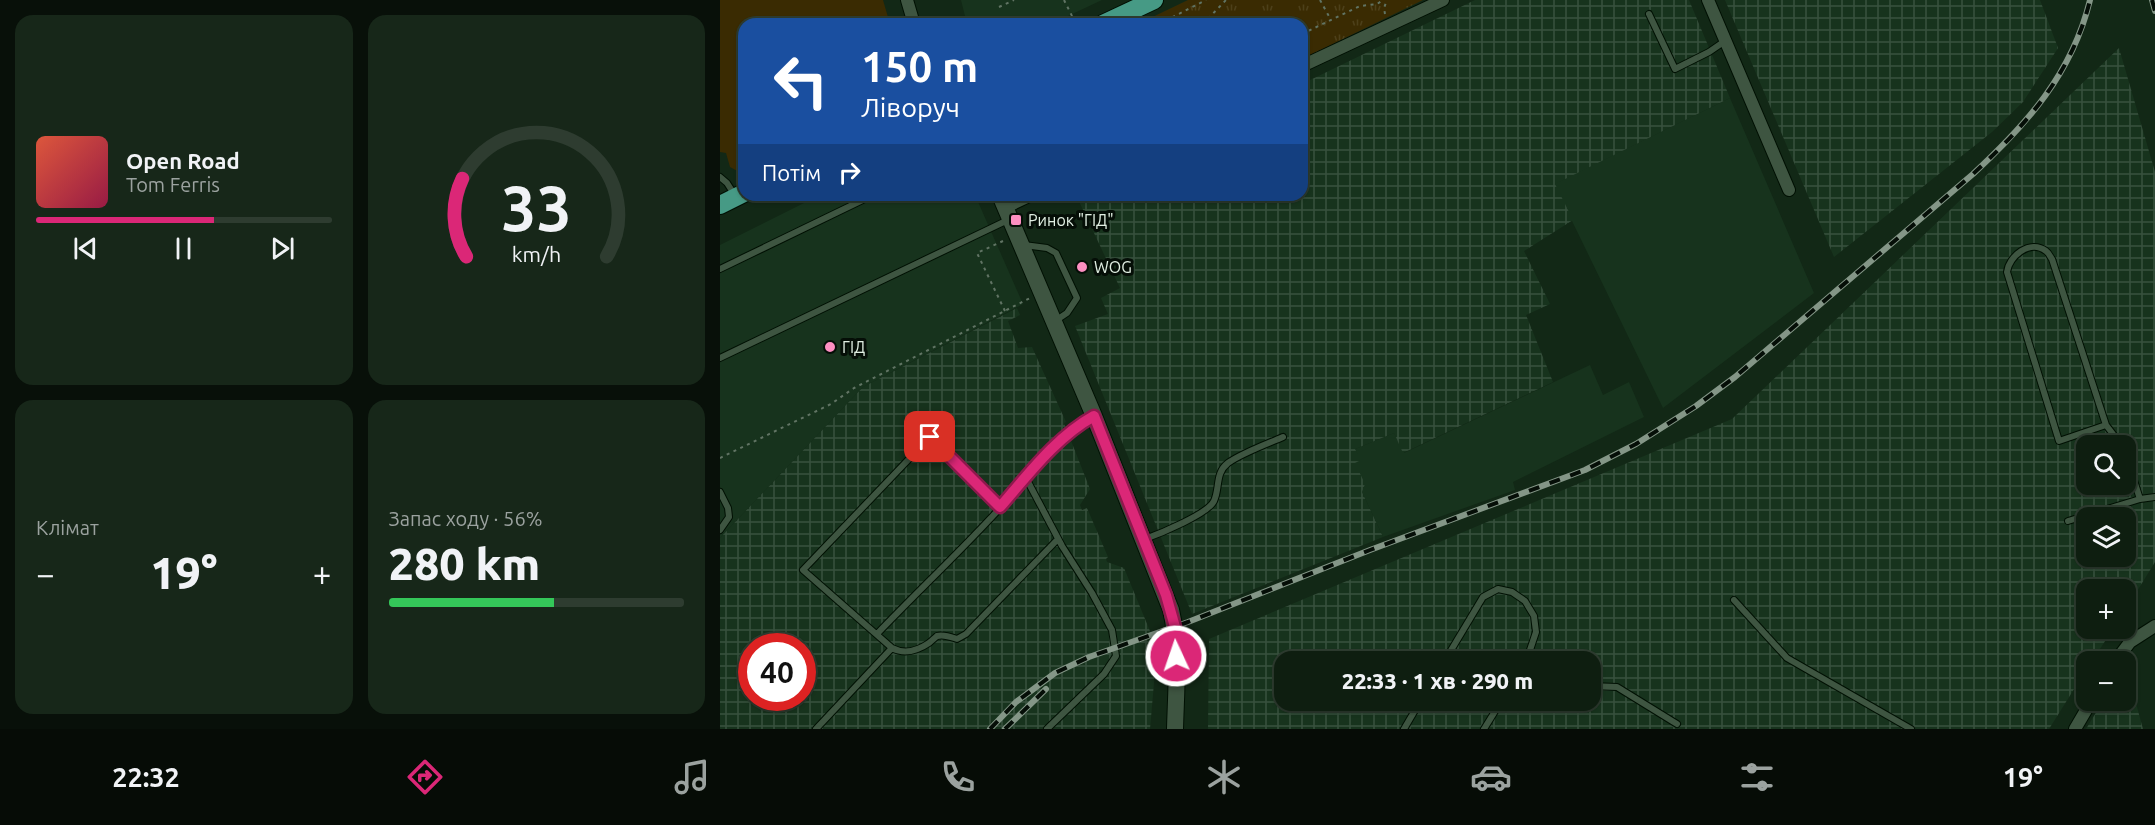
<!DOCTYPE html>
<html lang="uk">
<meta charset="utf-8">
<style>
body{margin:0;font-family:Ubuntu,sans-serif;background:#172719;color:#f1f3f6;height:100vh;display:flex;flex-direction:column;font-size:22px;white-space:nowrap}
*{box-sizing:border-box;margin:0}
p{font-size:20px;color:#9ba29f}
.icon{flex:none;width:33px;height:33px;fill:none;stroke:currentColor;stroke-width:2;stroke-linecap:round;stroke-linejoin:round}
.map{position:relative;flex:1;overflow:hidden}
.sheet{display:flex;flex-direction:column;gap:15px;padding:15px;background:#081009;width:720px}
.sheet>*{flex:none}
.top-card{position:absolute;left:18px;top:18px;width:570px;height:183px;border-radius:18px;box-shadow:0 2px 4px #0004,0 0 0 2px #2e3c30;background:#1a4fa0;color:#fff;overflow:hidden}
.tools{position:absolute;left:1356px;top:435px;display:grid;gap:12px}
.tools a{display:grid;place-items:center;width:60px;height:60px;border-radius:12px;background:#0e1e10;box-shadow:0 2px 4px #0004,0 0 0 2px #2e3c30;font-size:30px}
.speed{position:absolute;left:18px;top:633px;display:flex;gap:12px;font-size:30px;font-weight:700;text-align:center}
.speed>*{display:grid;place-content:center;width:78px;height:78px;border-radius:50%;background:#0e1e10;box-shadow:0 2px 4px #0004,0 0 0 2px #2e3c30;line-height:1}
.speed .limit{border:9px solid #d22;background:#fff;color:#111}
.pin{position:absolute;display:grid;place-items:center;width:51px;height:51px;color:#fff;margin:-26px;border-radius:12px;box-shadow:0 3px 9px #0006}
.me{position:absolute;width:66px;margin:-33px;rotate:357deg;stroke-linejoin:round;filter:drop-shadow(0 0 4px #0008)}
.turn{display:flex;align-items:center;gap:21px;height:126px;padding:0 24px;font-size:27px}
.turn .icon{width:78px;height:78px;stroke-width:2.5}
.turn b{display:block;font-size:42px;line-height:51px}
.then{display:flex;align-items:center;height:57px;padding:0 24px;background:#0003;gap:12px;font-size:22px}
.big{font-size:45px;font-weight:800;line-height:1.1}
.sheet .tile{flex:1;display:flex;flex-direction:column;justify-content:center;gap:9px;min-width:0;padding:0 21px;border-radius:18px;background:#172719}
.sheet .dial{align-items:center;gap:0}
.dial svg{height:156px;overflow:visible;fill:none;stroke:#2e3c30;stroke-width:7;stroke-linecap:round;text-anchor:middle}
.dial text{fill:#f1f3f6;stroke:none}
.song{display:flex;align-items:center;gap:18px}
.cover{width:72px;height:72px;border-radius:9px;background:linear-gradient(135deg,hsl(10 70% 55%),hsl(340 70% 35%))}
.played{height:6px;border-radius:3px;background:linear-gradient(90deg,#db2777 60%,#2e3c30 60%)}
.keys{display:flex;justify-content:space-around;direction:ltr}
.heat{display:flex;justify-content:space-between;align-items:center;font-size:33px;direction:ltr}
.charge{height:9px;border-radius:4px;background:linear-gradient(90deg,#34c759 56%,#2e3c30 0)}
.sheet .tiles{flex:1;display:grid;gap:15px;grid-template-columns:repeat(2,1fr)}
.trip{position:absolute;left:554px;top:651px;width:327px;height:60px;border-radius:18px;background:#0e1e10;box-shadow:0 2px 4px #0004,0 0 0 2px #2e3c30;font-weight:800;line-height:60px;text-align:center}
.tab-bar{display:flex;height:96px;justify-content:space-around;align-items:center;background:#060c06;color:#9ba29f}
.tab-bar .icon{width:42px;height:42px}
.tab-bar .on{color:#db2777}
.tab-bar b{font-size:27px;color:#f1f3f6}
main{display:flex;flex:1;min-height:0}
.map>svg:first-child{display:block}
.built{fill:#17331d}
.industrial{fill:url(#industrial-grid);fill-rule:evenodd}
.grass{fill:#3a2b02}
.park{fill:url(#park-tufts)}
.lines{fill:none;stroke-linecap:round;stroke-linejoin:round}
.lane-casing{stroke:#001003;stroke-width:8}
.street-casing{stroke:#001003;stroke-width:14}
.secondary-casing{stroke:#001003;stroke-width:18}
.primary-casing{stroke:#001003;stroke-width:20}
.path{stroke:#617464;stroke-width:2;stroke-dasharray:3 4.5;stroke-linecap:butt}
.lane{stroke:#3e5541;stroke-width:6}
.street{stroke:#3e5541;stroke-width:12}
.secondary{stroke:#3e5541;stroke-width:16}
.primary{stroke:#469a85;stroke-width:18}
.rail-casing{stroke:#849687;stroke-width:6}
.rail{stroke:#050e07;stroke-width:4;stroke-dasharray:11;stroke-linecap:butt}
.route-casing{stroke:#8e194d;stroke-width:15}
.route{stroke:#db2777;stroke-width:10}
.poi-dot{fill:#fc8fc1;stroke:#050e07;stroke-width:2}
.labels{text-anchor:middle;stroke-width:6;stroke-linejoin:round;paint-order:stroke}
.poi-label{font-size:16px;fill:#e1efe3;stroke:#050e07;text-anchor:start}
</style>
<main>
<section class="sheet">
<div class="tiles">
<div class="tile">
<div class="song"><i class="cover"></i><div><b>Open Road</b><p>Tom Ferris</p></div></div>
<div class="played"></div>
<div class="keys"><svg class="icon" aria-label="previous" viewBox="0 0 24 24"><path d="M18 5L8 12l10 7zM5 5v14"/></svg><svg class="icon" aria-label="pause" viewBox="0 0 24 24"><path d="M8 5v14M16 5v14"/></svg><svg class="icon" aria-label="next" viewBox="0 0 24 24"><path d="M6 5l10 7-10 7zM19 5v14"/></svg></div>
</div>
<div class="tile dial"><svg viewBox="0 0 100 80">
<path d="M14 69A42 42 0 1 1 86 69"/>
<path d="M14 69A42 42 0 0 1 12 29" stroke="#db2777"/>
<text x="50" y="56" font-size="32" font-weight="700">33</text>
<text x="50" y="72" font-size="11">km/h</text>
</svg></div>
<div class="tile"><p>Клімат</p>
<div class="heat"><a>−</a><b class="big">19°</b><a>+</a></div>
</div>
<div class="tile"><p>Запас ходу · 56%</p><b class="big">280 km</b><div class="charge"></div></div>
</div>
</section>
<div class="map">
<svg width="1435" height="729" viewBox="0 0 1435 729">
<defs>
<pattern id="industrial-grid" width="8" height="8" patternUnits="userSpaceOnUse" patternTransform="scale(1.5)"><rect width="8" height="8" fill="#17331d"/><path d="M0 4h8M4 0v8" fill="none" stroke="#38513e"/></pattern>
<pattern id="park-tufts" width="24" height="20" patternUnits="userSpaceOnUse" patternTransform="scale(1.5)"><rect width="24" height="20" fill="#3a2b02"/><path d="M3 7l-1-3M5 7V3M7 7l1-3M15 17l-1-3M17 17v-4M19 17l1-3" fill="none" stroke="#4d401a"/></pattern>
</defs>
<rect width="100%" height="100%" fill="#122816"/>
<path class="built" d="M241,0H382L331,24H247Z
M1010,98L1094,293L943,408L834,184Z
M100,195H255L303,304L143,387L0,538V245Z
M870,365L883,395L909,382L924,417L793,482L795,490L663,537L642,492L634,463L640,460L635,449L674,433L684,453Z"/>
<path class="industrial" d="M755,0H969L1010,98L835,184L853,220L804,251L830,304L806,315L833,382L683,453L674,433L635,449L641,460L635,463L645,484L642,492L663,537L472,614L355,326L388,314L381,298L400,288L356,195H582V84Z
M1005,0H1320L1338,48L1303,102L1272,132L1114,257Z
M1399,48L1435,172V562L1406,609V590H1366V628L1393,629L1372,661L1366,662V670L1329,729H488L489,639L1012,419ZM1366,446H1406V484H1366ZM1366,518H1406V556H1366ZM564,662H870V700H564Z
M297,308L300,315L288,321L298,348L312,347L346,422L344,423L370,489L360,505L362,510L367,508L388,557L386,559L387,562L404,568L437,648L430,729H0V538L143,387ZM32,646H82V698H32Z
M1406,667L1423,729H1366L1383,701L1406,700Z"/>
<path class="grass" d="M0,0H163L170,24H24L23,174L10,167L6,153L0,152Z"/>
<path class="park" d="M468,0H703L582,59V24H418Z"/>
<g class="lines">
<g class="lane-casing">
<path id="lane" d="M929,14L955,69L989,52L1005,41
M0,177L7,183L14,194
M304,245L327,248L336,253L357,298L347,313L335,321
M0,269L153,195
M0,358L290,219
M1386,425L1339,441L1287,272C1289,256 1310,239 1326,251C1329,253 1330,257 1332,259L1386,425L1402,446
M1406,456L1420,499
M306,478L342,546L372,593L392,630L396,656L384,674L327,729
M0,492L8,508L9,517L0,530
M1348,521L1420,499L1435,497
M425,539C439,534 488,514 494,501C500,488 495,473 508,463C522,453 547,444 563,437
M1014,600L1067,658L1191,729
M157,634C198,591 242,550 282,506C310,475 336,437 373,416
M172,648C185,655 197,651 209,643C210,642 216,637 217,636C224,634 231,637 237,639L246,634L338,539
M724,662L763,597L778,589L792,592L805,601L814,616L816,632L806,662
M870,686L897,687L957,724
M96,729L172,648L83,570L210,437L281,507
M684,729L701,700
M764,729L782,700"/>
</g>
<g class="street-casing">
<path id="street" d="M187,0L194,24
M988,0L1069,190
M582,66L723,0
M286,207L311,195
M1395,662L1410,642L1435,626
M1355,729L1372,700"/>
</g>
<g class="secondary-casing">
<path id="secondary" d="M280,195L374,416L451,610C460,649 456,690 455,729"/>
</g>
<g class="primary-casing">
<path id="primary" d="M383,24L434,0
M0,205L24,193"/>
</g>
<path class="path" d="M344,0L355,22
M600,0L611,20
M279,7L294,0
M665,14L664,8L667,0
M439,24L486,0
M483,24L506,0
M582,34L640,6L657,4L663,0
M283,241L257,253L285,311
M0,458L111,404L134,388L310,298"/>
<use href="#lane" class="lane"/>
<use href="#street" class="street"/>
<use href="#secondary" class="secondary"/>
<use href="#primary" class="primary"/>
<g class="rail-casing">
<path id="rail" d="M1432,0L1435,11
M270,729L296,702L335,673L369,657L468,622L650,550L865,470L916,444L976,406L1015,377L1253,174C1307,124 1352,74 1370,0
M285,729L326,689"/>
</g>
<use href="#rail" class="rail"/>
</g>
<g class="lines">
<g class="route-casing">
<path id="route" d="M210,437L280,507C308,475 336,437 374,416L446,595L455,627L456,656"/>
</g>
<use href="#route" class="route"/>
</g>
<g class="poi-dot">
<rect x="290" y="214" width="12" height="12" rx="3"/>
<circle cx="362" cy="267" r="6"/>
<circle cx="110" cy="347" r="6"/>
</g>
<g class="labels">
<g class="poi-label">
<text x="308" y="226">Ринок "ГІД"</text>
<text x="374" y="273">WOG</text>
<text x="122" y="353">ГІД</text>
</g>
</g>
</svg>
<div class="tools">
<a><svg class="icon" aria-label="search" viewBox="0 0 24 24"><circle cx="10" cy="10" r="6"/><path d="M15 15l6 6"/></svg></a>
<a><svg class="icon" aria-label="layers" viewBox="0 0 24 24"><path d="M12 4l9 5-9 5-9-5zM3 14l9 5 9-5"/></svg></a>
<a>+</a>
<a>−</a>
</div>
<div class="speed"><div class="limit">40</div></div>
<div class="pin" style="left:210px;top:437px;background:#d93025"><svg class="icon" aria-label="arrive" viewBox="0 0 24 24"><path d="M6 21V4h12l-3 4 3 4H6"/></svg></div>
<svg class="me" style="left:456px;top:656px" viewBox="-20 -20 40 40"><circle r="17" fill="#db2777" stroke="#fff" stroke-width="3"/><path d="M0-11L8 9 0 5-8 9z" fill="#fff"/></svg>
<div class="trip">22:33 · 1 хв · 290 m</div>
<div class="top-card">
<div class="turn"><svg class="icon" aria-label="left" viewBox="0 0 24 24"><path d="M17 20v-9H6M10 6l-5 5 5 5"/></svg><div><b>150 m</b>Ліворуч</div></div>
<div class="then">Потім<svg class="icon" aria-label="right" viewBox="0 0 24 24"><path d="M7 20v-9h11M14 6l5 5-5 5"/></svg></div>
</div>
</div>
</main>
<nav class="tab-bar">
<b>22:32</b>
<svg class="icon on" aria-label="directions" viewBox="0 0 24 24"><path d="M12 3l9 9-9 9-9-9zM9 14v-3h6M13 9l2 2-2 2"/></svg>
<svg class="icon" aria-label="music" viewBox="0 0 24 24"><path d="M9 18V5l10-2v13"/><circle cx="6" cy="18" r="3"/><circle cx="16" cy="16" r="3"/></svg>
<svg class="icon" aria-label="phone" viewBox="0 0 24 24"><path d="M5 4h4l2 5-3 2q2 4 5 5l2-3 5 2v4C11 20 4 13 5 4z"/></svg>
<svg class="icon" aria-label="climate" viewBox="0 0 24 24"><path d="M12 3v18M4 7l16 10M4 17L20 7"/></svg>
<svg class="icon" aria-label="car" viewBox="0 0 24 24"><path d="M5 17H2v-5l4-1 3-4h7l3 4 3 1v5h-3M9 17h6M6 11h13"/><circle cx="7" cy="17" r="2"/><circle cx="17" cy="17" r="2"/></svg>
<svg class="icon" aria-label="filters" viewBox="0 0 24 24"><path d="M4 7h16M4 17h16"/><circle cx="9" cy="7" r="2"/><circle cx="15" cy="17" r="2"/></svg>
<b>19°</b>
</nav>
